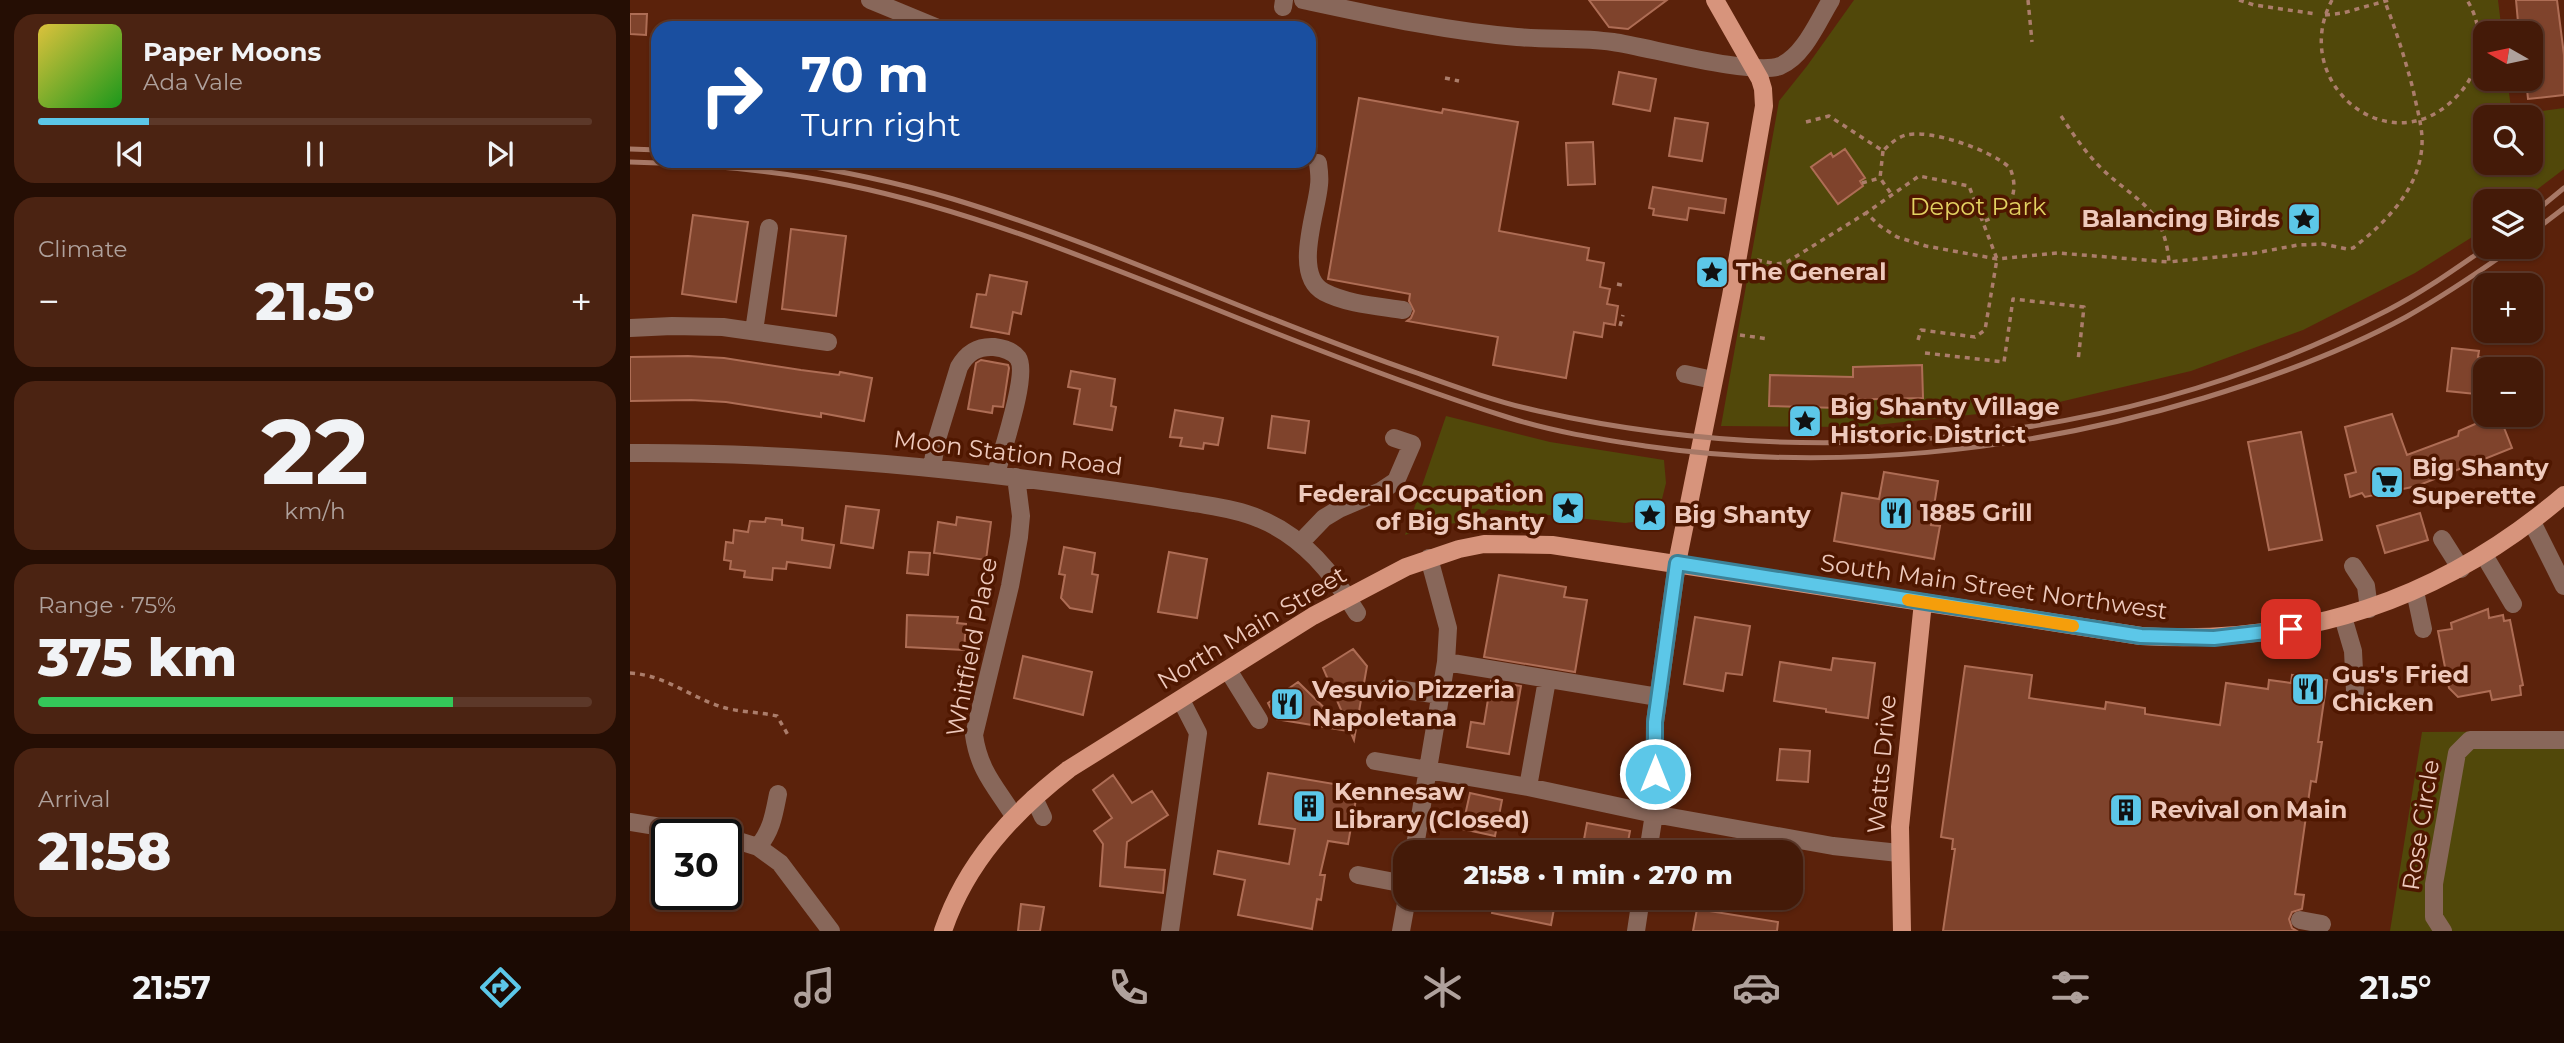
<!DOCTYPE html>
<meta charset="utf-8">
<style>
body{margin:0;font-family:Montserrat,sans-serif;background:#4b2312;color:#f1f3f6;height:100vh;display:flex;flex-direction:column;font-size:26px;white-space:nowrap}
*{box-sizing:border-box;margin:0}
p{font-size:23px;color:#afa19c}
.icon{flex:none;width:38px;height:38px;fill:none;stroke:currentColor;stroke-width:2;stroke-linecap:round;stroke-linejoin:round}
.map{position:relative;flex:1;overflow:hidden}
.details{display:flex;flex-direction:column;gap:14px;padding:14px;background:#250e04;width:630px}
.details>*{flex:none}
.top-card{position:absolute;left:21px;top:21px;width:665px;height:147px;border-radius:21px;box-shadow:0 2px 5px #0004,0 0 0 2px #5c3829;background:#1a4fa0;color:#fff;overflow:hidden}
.needle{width:46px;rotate:279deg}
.controls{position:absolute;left:1843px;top:21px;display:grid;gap:14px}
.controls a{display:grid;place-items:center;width:70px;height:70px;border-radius:14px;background:#441a08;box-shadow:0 2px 5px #0004,0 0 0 2px #5c3829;font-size:35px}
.speed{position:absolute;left:21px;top:819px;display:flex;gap:14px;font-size:35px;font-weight:700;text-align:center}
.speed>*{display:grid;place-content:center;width:91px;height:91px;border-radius:50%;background:#441a08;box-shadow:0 2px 5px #0004,0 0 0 2px #5c3829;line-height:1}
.speed .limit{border:4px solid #111;border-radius:10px;background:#fff;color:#111}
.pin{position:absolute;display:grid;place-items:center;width:60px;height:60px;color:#fff;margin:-30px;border-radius:14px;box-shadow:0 4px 10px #0006}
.me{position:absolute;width:77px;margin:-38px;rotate:0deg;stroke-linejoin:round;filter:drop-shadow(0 0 5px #0008)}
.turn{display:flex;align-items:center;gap:24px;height:147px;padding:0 35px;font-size:32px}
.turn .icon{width:91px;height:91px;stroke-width:2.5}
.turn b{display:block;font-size:49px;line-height:60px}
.big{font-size:52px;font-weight:800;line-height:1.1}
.details .card{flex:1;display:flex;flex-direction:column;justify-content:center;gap:10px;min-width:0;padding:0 24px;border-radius:21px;background:#4b2312}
.details .dial{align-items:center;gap:0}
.dial b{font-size:91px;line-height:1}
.song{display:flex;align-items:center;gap:21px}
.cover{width:84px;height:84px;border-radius:10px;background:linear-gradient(135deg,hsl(50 70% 55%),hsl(120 70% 35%))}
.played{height:7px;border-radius:4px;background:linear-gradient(90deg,#5cc7e8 20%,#5c3829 20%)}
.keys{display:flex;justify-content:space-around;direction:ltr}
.heat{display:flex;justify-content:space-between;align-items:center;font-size:38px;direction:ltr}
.charge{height:10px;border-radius:5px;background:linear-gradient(90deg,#34c759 75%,#5c3829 0)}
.trip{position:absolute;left:763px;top:840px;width:410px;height:70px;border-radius:21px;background:#441a08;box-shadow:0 2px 5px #0004,0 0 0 2px #5c3829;font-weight:800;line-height:70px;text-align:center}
.menu{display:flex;height:112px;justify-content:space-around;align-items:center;background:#1b0a03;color:#afa19c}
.menu .icon{width:49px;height:49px}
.menu .selected{color:#5cc7e8}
.menu b{font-size:32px;color:#f1f3f6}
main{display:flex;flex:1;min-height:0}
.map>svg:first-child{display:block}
.green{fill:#51480a;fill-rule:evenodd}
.building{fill:#7f432c;stroke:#ae6d55;stroke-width:2}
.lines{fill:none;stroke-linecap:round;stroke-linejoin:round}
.path{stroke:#ab7d6b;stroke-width:3.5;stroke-dasharray:5 5;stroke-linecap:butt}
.minor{stroke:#88675a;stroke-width:18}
.major{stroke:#d7947c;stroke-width:18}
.rail{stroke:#a77866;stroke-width:5}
.route-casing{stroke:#3c8197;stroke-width:18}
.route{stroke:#5cc7e8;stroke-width:12}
.slow{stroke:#f59e0b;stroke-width:12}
.labels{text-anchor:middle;stroke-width:7;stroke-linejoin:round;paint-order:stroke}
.park-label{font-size:24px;fill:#e2d161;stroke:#4f1700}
.poi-label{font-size:24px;font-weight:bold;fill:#eec9bc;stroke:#4f1700;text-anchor:start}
.street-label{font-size:24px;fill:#eec9bc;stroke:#4f1700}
</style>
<main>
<section class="details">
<div class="card">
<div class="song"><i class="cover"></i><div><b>Paper Moons</b><p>Ada Vale</p></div></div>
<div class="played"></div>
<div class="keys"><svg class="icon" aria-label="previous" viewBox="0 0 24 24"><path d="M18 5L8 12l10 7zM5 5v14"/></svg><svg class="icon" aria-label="pause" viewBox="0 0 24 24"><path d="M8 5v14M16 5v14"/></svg><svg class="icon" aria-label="next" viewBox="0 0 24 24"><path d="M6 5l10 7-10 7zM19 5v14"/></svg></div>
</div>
<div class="card"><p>Climate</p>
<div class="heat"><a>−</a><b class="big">21.5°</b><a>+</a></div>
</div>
<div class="card dial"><b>22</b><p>km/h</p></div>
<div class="card"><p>Range · 75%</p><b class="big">375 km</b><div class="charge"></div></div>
<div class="card"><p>Arrival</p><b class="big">21:58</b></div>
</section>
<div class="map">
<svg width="1934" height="931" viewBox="0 0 1934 931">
<rect width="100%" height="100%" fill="#5b220b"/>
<path class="green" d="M1224,0H1868L1872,33H1855V79H1877L1882,115L1934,108V169L1892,201H1855V229L1785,273L1673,330L1561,371L1404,408L1227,427L1091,426L1149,101L1177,66ZM1855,117H1900V163H1855Z
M816,416L920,442L1034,460L1036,483L1029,511L1019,520L995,523L859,509L847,520L798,527L775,535Z
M1934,731V931H1760L1792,732Z"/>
<path class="building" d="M959,0H1037L998,29L979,27Z
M1886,0H1927L1934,55V95L1898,99L1896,79H1900V33H1889Z
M0,14H17L16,35L0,34Z
M989,72L1026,79L1020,111L983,104Z
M729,98L812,113L813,109L888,122L869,231L959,248L957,260L974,263L970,287L980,289L977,304L988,306L985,325L974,323L972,337L944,332L936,378L863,365L868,337L777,321L781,318L784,311L779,301L780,294L698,279Z
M1045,118L1078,123L1072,161L1039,156Z
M963,142L965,184L938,185L936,143Z
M1215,149L1235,178L1230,181L1233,186L1208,204L1181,167L1201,153L1203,157Z
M1023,187L1096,199L1094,213L1059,208L1057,220L1023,215L1024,209L1019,208Z
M63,215L118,222L106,302L52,294Z
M161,229L216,236L206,316L152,309Z
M360,275L397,282L391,314L383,312L379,334L341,327L347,294L356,295Z
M1822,348L1849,351L1848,357L1855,358V395L1817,391Z
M58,356L94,358L171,370L209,375L210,372L242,378L234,421L191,413V417L171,414L96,402L61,400L0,401V357Z
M351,360L378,365L379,368L373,407L363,406L362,413L338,409L346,363Z
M1292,365L1293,398L1208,400V408L1139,406L1140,375L1223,377V367Z
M441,371L485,379L481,406L486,407L482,430L444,424L450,389L438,387Z
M545,410L593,418L588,445L574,443L573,449L550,446L552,438L540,437Z
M1762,414L1777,455L1828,436L1829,431L1866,415H1869L1882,448L1787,486L1735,497L1732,493L1720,497L1715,475L1726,472L1715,427Z
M642,416L679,421L675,453L638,448Z
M1671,432L1692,540L1639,550L1618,442Z
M1254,472L1308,481L1301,525L1310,526L1304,559L1204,541L1212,493L1249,499Z
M216,506L249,510L243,548L211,543Z
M1790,513L1798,540L1755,553L1747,526Z
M327,517L361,522L356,560L304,553L308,522L326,525Z
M136,518L152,520V525L173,528L172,540L204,545L200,568L157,562L156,569L143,568L142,580L114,577L115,571L100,569L101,561L94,560L96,542L103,543L104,530L118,532L120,521L135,522Z
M434,547L465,553L462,574L468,575L462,612L440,608L431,598L435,575L429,574Z
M279,552L300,553L298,575L277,573Z
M539,552L577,559L567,618L528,612Z
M869,575L936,587L934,597L957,600L945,672L854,657Z
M1858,609L1859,618L1873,615L1874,621L1880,620L1893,685L1890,686L1891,695L1862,700L1860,691L1828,697L1819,688L1808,631L1822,629L1821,623Z
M277,615L328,617L327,623L336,624L334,650L276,647Z
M1065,617L1120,626L1112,675L1096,673L1093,691L1054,684Z
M723,649L737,666L724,740L693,668Z
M393,656L462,672L453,715L384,698Z
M1203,658L1245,663L1238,718L1196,712V709L1144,701L1150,662L1201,670Z
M1335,666L1402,675L1399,698L1475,709L1476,702L1515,708V714L1590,725L1596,683L1638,689L1639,680L1661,683L1662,675L1697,680L1688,742H1692L1686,782L1681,781L1665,894L1674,895L1672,909L1662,912L1659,919L1662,928L1667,931H1313L1325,849H1322L1323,839L1311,837Z
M861,681L891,686L879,754L837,747L841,722L854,724Z
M668,682L718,731L646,719L638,703Z
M1150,749L1180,751L1178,782L1147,780Z
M638,773L728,788L718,844L698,841L690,875H695L691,900L687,899L682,929L608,915L615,880L584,874L588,851L659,864L665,829L629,824Z
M483,775L502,803L522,791L538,815L497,842L495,867L535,870L533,893L470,886L473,844L464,831L482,818L463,790Z
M840,793L872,800L865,836L832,829Z
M957,823L1000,831L996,852L953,845Z
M865,898H926L921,925L862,913Z
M391,904L414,907L410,931H388Z
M1067,909L1148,922L1147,931H1063Z"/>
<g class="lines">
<path class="path" d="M1398,0L1402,42
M1609,0L1624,5L1686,14
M1702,0C1659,81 1755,162 1821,102C1833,91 1843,78 1846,62C1851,40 1849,19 1837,0
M1695,15L1713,13L1759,0
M815,78L829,81
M1431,116C1443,134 1455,152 1471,168C1506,202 1534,206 1539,262L1625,253L1668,245L1693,244L1717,249L1723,248C1758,221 1794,184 1792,137C1791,121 1786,105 1783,89C1775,59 1766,30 1755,2
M1176,122L1199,116L1253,151C1260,144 1266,138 1276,135C1301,129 1361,150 1380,168C1391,195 1378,213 1352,222
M1253,151L1250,178L1262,195
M1232,183L1250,178
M1127,260L1147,264L1157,262L1236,213
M987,284L996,286
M990,326L993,315
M1110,335L1139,339
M1288,340L1291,330L1345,337L1355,330L1367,259L1339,186L1289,176L1236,213L1250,226L1267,237L1296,246L1367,259L1428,253L1539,262
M1295,353L1374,362L1383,299L1454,307L1448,361
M0,673C35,675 60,697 92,707C108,712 129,712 147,716L158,735"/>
<path class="minor" d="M240,0L308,28
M673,0C743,15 815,31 887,37C919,40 951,37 983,42C1018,47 1122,76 1150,66C1174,56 1188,21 1201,0
M653,7L654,0
M688,163C689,170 690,178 689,185C687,212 662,275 694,292C717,304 747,306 773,310
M0,328L42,326L93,327L198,342
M124,331L139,228
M1055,374L1083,380
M0,453C156,452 310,466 464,488C497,492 531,498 564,503C586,507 610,510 630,519C674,537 703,574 727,613
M302,467L307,439L329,367C337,353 347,346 364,347C372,348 383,351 388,358C399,374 371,454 366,474
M1902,522L1934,586
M1812,539L1831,569
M670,543L694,518L709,509L751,491L766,481L782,444L764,438
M1854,555L1883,604
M1723,566L1736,586L1739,609
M1785,591L1793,629
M1713,617L1723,651L1725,691
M816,662L1028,697
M598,670L629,720
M758,688L811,695
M745,761L898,787L1024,814L1203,846L1269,853
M898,787L917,680
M404,798L413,817
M384,816C366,787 349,771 344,735L380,586L389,537L391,516L386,477
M0,822L81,835
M96,837L128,847L150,863L201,931
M128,847C142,830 144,814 148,794
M784,852L816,662L818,628L799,558
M1018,852L1024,814L1025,722L1047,563
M96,855L101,838
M728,875L775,884
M1670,920L1692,924
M540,931L568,733L551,700
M771,931L777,898
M1006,931L1011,898
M1813,931L1804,917V884L1827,753L1840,740H1934"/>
<path class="major" d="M1047,563L1101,296L1134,106L1133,89L1130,79L1085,0
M313,931C336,863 383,812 439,769L683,616L776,567L829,549L854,544L922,545L1511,636C1672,646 1811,600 1934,495
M1272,931L1270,827L1293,602"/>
<path class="rail" d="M0,149L28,150
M148,161C207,170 266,182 323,199C482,247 631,320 787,373C826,387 867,402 908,411C1190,474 1500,444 1758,310C1793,292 1825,269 1857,247
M0,162C73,164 145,170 217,185C339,210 457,258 573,304C674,345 776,385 880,418C924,432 970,439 1015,446C1201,473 1395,452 1574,398C1643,377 1712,352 1776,317C1813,296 1849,272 1884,247
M1900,216L1934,188
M1900,234L1934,208"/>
</g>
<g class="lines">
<g class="route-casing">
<path id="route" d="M1025,774V722L1047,563L1511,636L1584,638L1661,629"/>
</g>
<use href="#route" class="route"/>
<path class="slow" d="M1278,600L1443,626"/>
</g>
<defs>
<g id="sight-square" transform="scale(1.75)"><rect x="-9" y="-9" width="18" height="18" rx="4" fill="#5cc7e8" stroke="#4f1700"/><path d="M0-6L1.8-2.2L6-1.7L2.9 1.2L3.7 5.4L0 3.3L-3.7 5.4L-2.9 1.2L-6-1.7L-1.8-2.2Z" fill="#111"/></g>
<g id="supermarket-square" transform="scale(1.75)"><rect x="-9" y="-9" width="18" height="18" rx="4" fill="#5cc7e8" stroke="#4f1700"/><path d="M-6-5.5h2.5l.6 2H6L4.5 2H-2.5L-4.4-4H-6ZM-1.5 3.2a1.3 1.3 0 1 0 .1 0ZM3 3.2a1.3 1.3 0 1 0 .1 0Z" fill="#111"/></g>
<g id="restaurant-square" transform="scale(1.75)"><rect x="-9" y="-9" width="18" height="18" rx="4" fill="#5cc7e8" stroke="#4f1700"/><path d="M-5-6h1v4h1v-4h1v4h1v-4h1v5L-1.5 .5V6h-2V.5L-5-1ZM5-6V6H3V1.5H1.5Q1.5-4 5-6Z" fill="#111"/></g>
<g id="building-square" transform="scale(1.75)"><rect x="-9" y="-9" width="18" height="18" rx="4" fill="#5cc7e8" stroke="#4f1700"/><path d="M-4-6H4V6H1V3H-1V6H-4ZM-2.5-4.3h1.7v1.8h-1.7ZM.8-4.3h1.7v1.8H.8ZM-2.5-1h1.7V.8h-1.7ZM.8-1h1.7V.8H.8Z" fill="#111"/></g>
</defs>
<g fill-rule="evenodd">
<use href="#sight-square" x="1674" y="219"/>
<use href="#sight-square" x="1082" y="272"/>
<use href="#sight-square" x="1175" y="421"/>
<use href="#supermarket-square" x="1757" y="482"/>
<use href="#sight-square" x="938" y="508"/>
<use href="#restaurant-square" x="1266" y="513"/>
<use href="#sight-square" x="1020" y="515"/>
<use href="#restaurant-square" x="1678" y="689"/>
<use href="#restaurant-square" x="657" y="704"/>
<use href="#building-square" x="679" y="806"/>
<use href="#building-square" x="1496" y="810"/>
</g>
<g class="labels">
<g class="park-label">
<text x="1348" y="215">Depot Park</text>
</g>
<g class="poi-label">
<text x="1650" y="227" text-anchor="end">Balancing Birds</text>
<text x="1106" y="280">The General</text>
<text x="1200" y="415">Big Shanty Village<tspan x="1200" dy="28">Historic District</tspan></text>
<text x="1782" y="476">Big Shanty<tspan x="1782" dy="28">Superette</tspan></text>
<text x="914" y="502" text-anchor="end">Federal Occupation<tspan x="914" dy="28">of Big Shanty</tspan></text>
<text x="1290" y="521">1885 Grill</text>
<text x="1044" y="523">Big Shanty</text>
<text x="1702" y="683">Gus's Fried<tspan x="1702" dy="28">Chicken</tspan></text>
<text x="682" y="698">Vesuvio Pizzeria<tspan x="682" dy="28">Napoletana</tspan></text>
<text x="704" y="800">Kennesaw<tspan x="704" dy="28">Library (Closed)</tspan></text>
<text x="1520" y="818">Revival on Main</text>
</g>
<g class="street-label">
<text transform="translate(378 453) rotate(7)" y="8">Moon Station Road</text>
<text transform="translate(1364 587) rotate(8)" y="8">South Main Street Northwest</text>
<text transform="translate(622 628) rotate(-31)" y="8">North Main Street</text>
<text transform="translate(342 647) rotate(-79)" y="8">Whitfield Place</text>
<text transform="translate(1252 764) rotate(-85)" y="8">Watts Drive</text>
<text transform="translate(1791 825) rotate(-81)" y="8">Rose Circle</text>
</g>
</g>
</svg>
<div class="controls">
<a><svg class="needle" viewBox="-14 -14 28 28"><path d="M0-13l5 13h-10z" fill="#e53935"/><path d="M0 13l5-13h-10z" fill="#afa19c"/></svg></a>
<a><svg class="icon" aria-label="search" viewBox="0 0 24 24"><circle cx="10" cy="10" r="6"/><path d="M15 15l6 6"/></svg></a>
<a><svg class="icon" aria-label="layers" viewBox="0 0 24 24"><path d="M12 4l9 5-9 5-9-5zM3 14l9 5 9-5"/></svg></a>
<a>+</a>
<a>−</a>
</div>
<div class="speed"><div class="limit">30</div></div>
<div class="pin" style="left:1661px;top:629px;background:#d93025"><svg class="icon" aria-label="arrive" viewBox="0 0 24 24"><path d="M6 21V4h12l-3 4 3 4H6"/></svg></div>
<svg class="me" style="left:1025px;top:774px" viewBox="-20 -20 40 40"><circle r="17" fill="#5cc7e8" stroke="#fff" stroke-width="3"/><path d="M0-11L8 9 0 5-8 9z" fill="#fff"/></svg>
<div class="trip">21:58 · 1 min · 270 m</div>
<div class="top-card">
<div class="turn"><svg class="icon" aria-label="right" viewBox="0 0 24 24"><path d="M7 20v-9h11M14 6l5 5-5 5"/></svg><div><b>70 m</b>Turn right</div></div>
</div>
</div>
</main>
<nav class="menu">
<b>21:57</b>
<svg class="icon selected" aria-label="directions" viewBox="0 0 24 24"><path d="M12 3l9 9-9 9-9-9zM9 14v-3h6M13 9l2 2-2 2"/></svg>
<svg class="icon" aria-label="music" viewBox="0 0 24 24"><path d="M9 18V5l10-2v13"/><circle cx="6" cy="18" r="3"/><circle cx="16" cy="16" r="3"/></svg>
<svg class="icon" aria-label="phone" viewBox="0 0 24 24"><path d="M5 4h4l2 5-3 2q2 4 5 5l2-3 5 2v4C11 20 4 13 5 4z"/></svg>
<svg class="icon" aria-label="climate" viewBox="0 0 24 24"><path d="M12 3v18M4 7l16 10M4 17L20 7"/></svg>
<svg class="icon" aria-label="car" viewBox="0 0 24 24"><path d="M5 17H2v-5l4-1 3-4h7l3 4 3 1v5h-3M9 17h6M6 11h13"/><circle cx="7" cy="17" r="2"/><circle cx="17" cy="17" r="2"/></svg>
<svg class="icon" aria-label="filters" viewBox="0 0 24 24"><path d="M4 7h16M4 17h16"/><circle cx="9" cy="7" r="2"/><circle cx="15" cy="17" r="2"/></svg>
<b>21.5°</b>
</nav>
